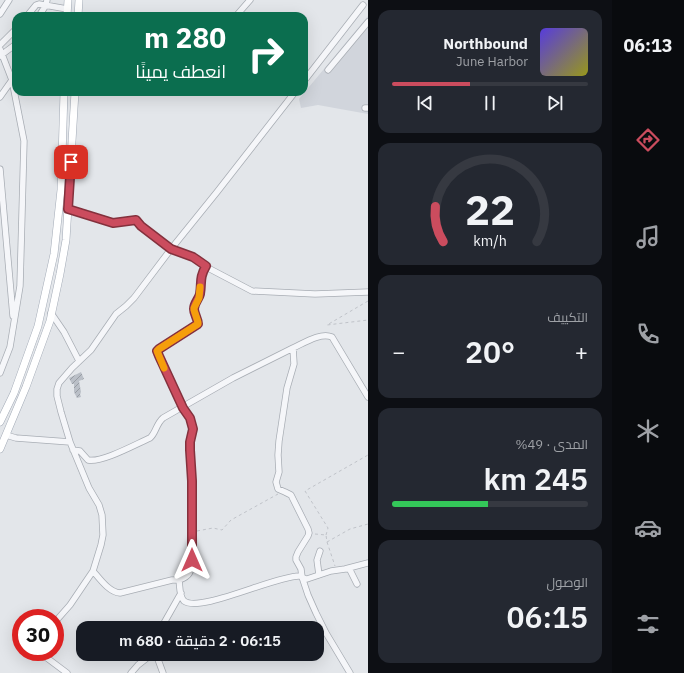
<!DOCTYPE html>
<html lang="ar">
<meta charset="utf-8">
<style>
body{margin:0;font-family:"IBM Plex Sans",Cairo,sans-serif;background:#242831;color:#f1f3f6;direction:rtl;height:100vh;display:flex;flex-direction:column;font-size:15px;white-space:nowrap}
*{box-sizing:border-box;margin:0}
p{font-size:13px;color:#9ea1a6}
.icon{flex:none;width:22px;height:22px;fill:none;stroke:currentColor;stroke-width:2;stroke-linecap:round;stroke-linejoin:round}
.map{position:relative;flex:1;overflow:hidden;direction:ltr}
.panel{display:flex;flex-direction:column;gap:10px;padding:10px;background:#0d0f14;width:244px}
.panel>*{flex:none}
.guide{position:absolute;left:12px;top:12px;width:296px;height:84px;border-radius:12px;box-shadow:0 4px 16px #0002;direction:rtl;background:#0b6e4f;color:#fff;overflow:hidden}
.speed{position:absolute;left:12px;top:609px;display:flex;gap:8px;font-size:20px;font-weight:700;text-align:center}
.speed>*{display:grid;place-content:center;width:52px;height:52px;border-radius:50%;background:#171b24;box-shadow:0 4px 16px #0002;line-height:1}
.speed .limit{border:6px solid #d22;background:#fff;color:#111}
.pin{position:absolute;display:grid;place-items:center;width:34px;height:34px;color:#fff;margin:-17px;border-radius:8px;box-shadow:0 2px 6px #0006}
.me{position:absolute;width:44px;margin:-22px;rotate:0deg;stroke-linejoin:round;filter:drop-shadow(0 0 3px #0008)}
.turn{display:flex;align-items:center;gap:14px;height:84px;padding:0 16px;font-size:18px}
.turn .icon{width:52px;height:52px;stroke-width:2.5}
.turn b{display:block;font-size:28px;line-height:34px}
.big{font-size:30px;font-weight:600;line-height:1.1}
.panel .card{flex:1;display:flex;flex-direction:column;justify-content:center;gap:6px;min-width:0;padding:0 14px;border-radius:12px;background:#242831}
.panel .dial{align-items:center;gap:0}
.dial svg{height:104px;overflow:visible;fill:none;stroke:#363941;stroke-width:7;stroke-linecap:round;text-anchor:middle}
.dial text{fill:#f1f3f6;stroke:none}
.song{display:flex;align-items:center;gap:12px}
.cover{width:48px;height:48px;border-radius:6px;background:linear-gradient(135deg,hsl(250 70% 55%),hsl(60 70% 35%))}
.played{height:4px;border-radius:2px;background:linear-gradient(90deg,#cb4c5e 40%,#363941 40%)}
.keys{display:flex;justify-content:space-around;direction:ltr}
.heat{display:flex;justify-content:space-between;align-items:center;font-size:22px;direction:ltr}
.charge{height:6px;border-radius:3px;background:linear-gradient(90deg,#34c759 49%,#363941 0)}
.trip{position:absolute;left:76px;top:621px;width:248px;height:40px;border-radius:12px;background:#171b24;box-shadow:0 4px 16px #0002;font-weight:600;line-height:40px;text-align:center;direction:rtl}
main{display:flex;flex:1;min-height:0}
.tab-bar{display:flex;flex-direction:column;width:72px;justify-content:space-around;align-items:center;background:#090b0e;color:#9ea1a6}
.tab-bar .icon{width:28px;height:28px}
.tab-bar .active{color:#cb4c5e}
.tab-bar b{font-size:18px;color:#f1f3f6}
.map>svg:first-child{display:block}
.built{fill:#d1d5dc}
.building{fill:url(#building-hatch)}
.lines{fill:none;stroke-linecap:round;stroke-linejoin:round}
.minor-casing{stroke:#a8adb4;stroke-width:7}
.major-casing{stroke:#a2aab6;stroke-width:8}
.path{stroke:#c0c3c9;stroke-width:1;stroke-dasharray:3 3;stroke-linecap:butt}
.minor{stroke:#f5f6f9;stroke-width:5.5}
.major{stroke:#fff;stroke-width:7}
.route-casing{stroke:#84313d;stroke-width:10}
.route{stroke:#cb4c5e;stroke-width:7}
.slow{stroke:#f59e0b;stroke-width:7}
</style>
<main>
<nav class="tab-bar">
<b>06:13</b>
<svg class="icon active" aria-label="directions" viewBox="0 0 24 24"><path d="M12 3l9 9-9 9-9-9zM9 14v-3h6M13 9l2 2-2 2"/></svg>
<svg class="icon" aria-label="music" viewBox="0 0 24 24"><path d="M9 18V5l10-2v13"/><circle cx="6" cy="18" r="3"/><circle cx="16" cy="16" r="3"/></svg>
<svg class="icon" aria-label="phone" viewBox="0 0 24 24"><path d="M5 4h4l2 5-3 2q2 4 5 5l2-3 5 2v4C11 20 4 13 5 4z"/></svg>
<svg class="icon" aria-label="climate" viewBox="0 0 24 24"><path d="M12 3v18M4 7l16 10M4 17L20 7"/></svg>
<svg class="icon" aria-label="car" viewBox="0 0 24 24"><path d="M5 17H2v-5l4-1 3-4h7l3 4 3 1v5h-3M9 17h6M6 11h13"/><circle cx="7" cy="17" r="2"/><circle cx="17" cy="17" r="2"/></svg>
<svg class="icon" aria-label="filters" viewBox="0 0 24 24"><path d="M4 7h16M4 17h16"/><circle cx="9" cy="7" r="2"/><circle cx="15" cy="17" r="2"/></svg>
</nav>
<section class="panel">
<div class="card">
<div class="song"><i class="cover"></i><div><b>Northbound</b><p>June Harbor</p></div></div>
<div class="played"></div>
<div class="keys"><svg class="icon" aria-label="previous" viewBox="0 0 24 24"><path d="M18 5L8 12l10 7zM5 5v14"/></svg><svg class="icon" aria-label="pause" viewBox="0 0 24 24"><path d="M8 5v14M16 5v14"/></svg><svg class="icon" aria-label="next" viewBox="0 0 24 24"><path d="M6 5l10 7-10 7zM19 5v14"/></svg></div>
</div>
<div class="card dial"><svg viewBox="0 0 100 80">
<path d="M14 69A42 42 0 1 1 86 69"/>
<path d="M14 69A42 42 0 0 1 8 42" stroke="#cb4c5e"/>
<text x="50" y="56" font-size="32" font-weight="700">22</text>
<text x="50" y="72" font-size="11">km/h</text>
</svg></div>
<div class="card"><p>التكييف</p>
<div class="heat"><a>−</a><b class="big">20°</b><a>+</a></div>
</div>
<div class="card"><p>المدى · 49%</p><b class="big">245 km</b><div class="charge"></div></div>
<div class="card"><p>الوصول</p><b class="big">06:15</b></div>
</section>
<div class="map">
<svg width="368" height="673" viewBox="0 0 368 673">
<defs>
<pattern id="building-hatch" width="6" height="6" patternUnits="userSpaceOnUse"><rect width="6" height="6" fill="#babfc7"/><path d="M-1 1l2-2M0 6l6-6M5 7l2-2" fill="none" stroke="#979ca3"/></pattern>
</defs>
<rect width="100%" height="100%" fill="#e3e6ea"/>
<path class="built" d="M368,16V114L318,105L301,108L299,99Z"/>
<path class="building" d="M81,372L84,379L79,381L81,392L80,394L81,397L77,398L74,392V384H72L69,378Z"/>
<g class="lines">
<g class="minor-casing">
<path id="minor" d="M0,14L9,0
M27,16L36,5L39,4L67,9
M39,16L46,5L47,0
M236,16L250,0
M0,45L16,29
M0,49L12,80L24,141L20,286L10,347L0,373
M0,56L16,44
M328,70L368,22
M304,81L363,5
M0,97L12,80
M365,108H368
M0,169L13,316
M68,209L113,223L136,220L141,226L171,249L193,257L210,269L252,291L315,294L368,292
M51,313L64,332L79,361
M6,435L16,438L70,442L89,488L99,505L102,515L103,535L101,545L93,571C100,579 109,592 120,593L172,580H179C180,586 179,596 184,601C200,613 275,576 299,576C302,576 304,579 307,579L331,571L345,569L368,563
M70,442L61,412L57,396V389L59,383L72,368L91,350L116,314L126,306L134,298L171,249L217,192L295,92
M73,450L80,451L88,460C102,463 136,444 150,438C156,433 156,424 163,418L233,378L293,348
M349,568L357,584
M319,575L317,560L320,551
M179,580C191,576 191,571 192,560V481L190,450V442L193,429L190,418L183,408L159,356L157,351L159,349L198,324C199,319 194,314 194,309C195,303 199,299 200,294C202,282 199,277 206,266
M55,622L70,605L93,571
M164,628V623L181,593
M39,652L67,673
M156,654L163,673
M131,673L138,665L152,654
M350,673L326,633L316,613L308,595L302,577L301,569L296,560V557L298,552L308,536L309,533L308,529L291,495L285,492L278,489L276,482L279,472L278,455L279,441L287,388L294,364L293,348C304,343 321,332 332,337L368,397"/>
</g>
<g class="major-casing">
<path id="major" d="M67,16L68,0
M78,16L79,0
M0,422L14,393L38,326L54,254L61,190L64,92
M0,449L26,387L50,321L60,274L66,240L75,92"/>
</g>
<path class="path" d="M368,301L327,325L368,320
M197,531L213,528L222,530L231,520L278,494
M315,534L326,535L327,542L350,529L368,524
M326,535L328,528L305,491L368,455
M327,542L335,566"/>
<use href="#minor" class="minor"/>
<use href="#major" class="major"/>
</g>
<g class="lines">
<g class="route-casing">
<path id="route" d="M71,162L68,209L113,223L136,220L141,226L171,249L193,257L206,266C199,278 202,282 200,294C199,299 194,303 194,309C194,314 198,319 198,324L159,349L157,351L159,356L183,408L190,418L193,429L190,442V450L192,481V560"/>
</g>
<use href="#route" class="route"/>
<path class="slow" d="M164,368L157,351L159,349L198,324V322L194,310V308L199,298L200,287"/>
</g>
</svg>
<div class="speed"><div class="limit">30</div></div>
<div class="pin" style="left:71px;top:162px;background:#d93025"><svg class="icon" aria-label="arrive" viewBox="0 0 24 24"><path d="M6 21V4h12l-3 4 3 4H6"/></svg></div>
<svg class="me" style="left:192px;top:560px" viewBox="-20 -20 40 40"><path d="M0-17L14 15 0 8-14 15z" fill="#cb4c5e" stroke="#fff" stroke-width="4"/></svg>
<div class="trip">06:15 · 2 دقيقة · 680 m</div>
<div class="guide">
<div class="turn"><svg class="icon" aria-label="right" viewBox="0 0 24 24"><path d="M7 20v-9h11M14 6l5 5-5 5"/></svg><div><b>280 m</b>انعطف يمينًا</div></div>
</div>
</div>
</main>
